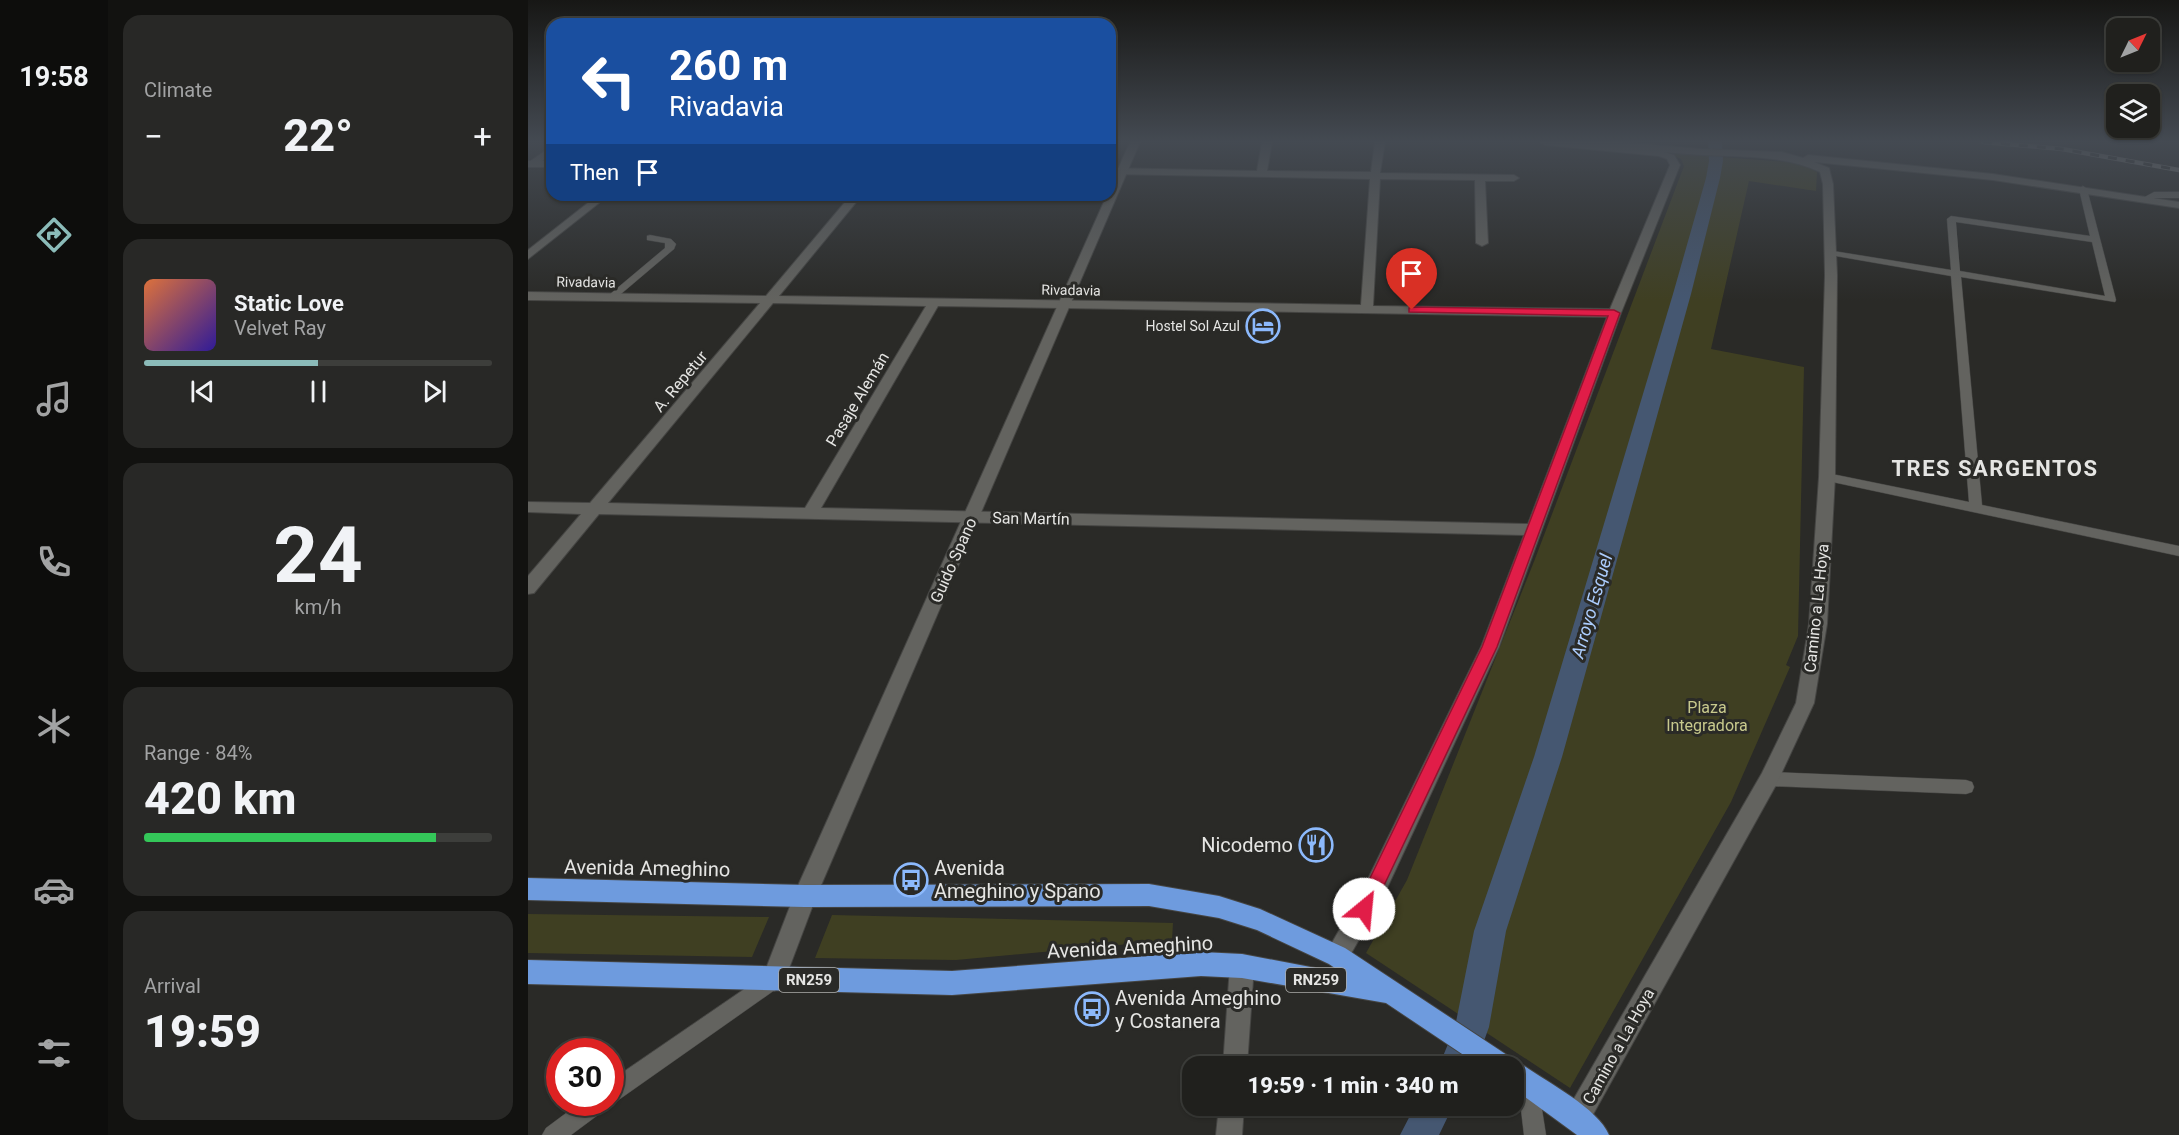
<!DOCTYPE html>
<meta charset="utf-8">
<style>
body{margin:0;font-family:Roboto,sans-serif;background:#282826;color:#f1f3f6;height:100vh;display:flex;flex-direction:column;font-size:22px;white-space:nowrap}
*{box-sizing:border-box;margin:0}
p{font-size:20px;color:#a2a3a4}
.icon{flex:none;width:33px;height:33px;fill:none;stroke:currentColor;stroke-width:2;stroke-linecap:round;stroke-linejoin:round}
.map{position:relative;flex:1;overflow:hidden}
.details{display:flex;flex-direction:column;gap:15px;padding:15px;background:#121210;width:420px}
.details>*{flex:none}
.banner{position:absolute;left:18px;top:18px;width:570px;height:183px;border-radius:18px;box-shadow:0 2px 4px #0004,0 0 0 2px #3d3e3b;background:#1a4fa0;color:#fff;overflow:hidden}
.needle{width:39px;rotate:47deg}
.fabs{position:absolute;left:1578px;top:18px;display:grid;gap:12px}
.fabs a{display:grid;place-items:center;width:54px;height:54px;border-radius:12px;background:#20201d;box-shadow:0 2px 4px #0004,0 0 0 2px #3d3e3b;font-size:30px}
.speed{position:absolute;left:18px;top:1038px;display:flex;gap:12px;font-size:30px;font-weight:700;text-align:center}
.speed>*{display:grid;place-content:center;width:78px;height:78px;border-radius:50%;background:#20201d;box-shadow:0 2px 4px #0004,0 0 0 2px #3d3e3b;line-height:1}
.speed .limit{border:9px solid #d22;background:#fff;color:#111}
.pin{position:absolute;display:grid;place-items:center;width:51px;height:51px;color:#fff;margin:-62px -26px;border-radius:50% 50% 50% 0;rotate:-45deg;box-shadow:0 0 6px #0007}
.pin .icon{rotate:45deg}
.me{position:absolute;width:66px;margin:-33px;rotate:28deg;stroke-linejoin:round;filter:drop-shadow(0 0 4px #0008)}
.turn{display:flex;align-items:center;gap:21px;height:126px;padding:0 24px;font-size:27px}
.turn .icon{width:78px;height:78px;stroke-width:2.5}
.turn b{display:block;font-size:42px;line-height:51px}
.then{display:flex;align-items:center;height:57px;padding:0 24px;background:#0003;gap:12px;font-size:22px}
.big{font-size:45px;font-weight:800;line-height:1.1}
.details .tile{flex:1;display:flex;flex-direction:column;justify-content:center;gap:9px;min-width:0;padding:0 21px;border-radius:18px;background:#282826}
.details .dial{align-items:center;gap:0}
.dial b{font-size:78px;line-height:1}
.song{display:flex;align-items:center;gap:18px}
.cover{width:72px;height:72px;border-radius:9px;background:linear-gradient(135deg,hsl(20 70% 55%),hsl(250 70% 35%))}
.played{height:6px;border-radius:3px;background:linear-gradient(90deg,#8bbbb9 50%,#3d3e3b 50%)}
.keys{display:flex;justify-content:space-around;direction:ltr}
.heat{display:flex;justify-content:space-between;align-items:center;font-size:33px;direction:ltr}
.charge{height:9px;border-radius:4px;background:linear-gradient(90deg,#34c759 84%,#3d3e3b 0)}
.trip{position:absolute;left:654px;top:1056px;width:342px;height:60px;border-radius:18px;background:#20201d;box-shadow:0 2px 4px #0004,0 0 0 2px #3d3e3b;font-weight:800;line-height:60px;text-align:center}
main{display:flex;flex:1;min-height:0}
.tab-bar{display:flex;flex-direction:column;width:108px;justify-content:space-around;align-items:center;background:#0d0d0c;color:#a2a3a4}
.tab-bar .icon{width:42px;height:42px}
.tab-bar .selected{color:#8bbbb9}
.tab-bar b{font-size:27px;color:#f1f3f6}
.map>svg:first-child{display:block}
.green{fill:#3f3f22}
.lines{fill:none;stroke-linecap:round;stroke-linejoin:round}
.canal{fill:#455771;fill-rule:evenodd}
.service-casing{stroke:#454543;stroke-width:1}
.minor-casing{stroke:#454543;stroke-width:2}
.tertiary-casing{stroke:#454543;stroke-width:2}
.trunk-casing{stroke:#454543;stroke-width:2}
.service{fill:#63635f;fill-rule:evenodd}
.minor{fill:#63635f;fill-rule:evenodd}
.tertiary{fill:#63635f;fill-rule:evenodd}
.trunk{fill:#6e9bde;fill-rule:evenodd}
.rail-casing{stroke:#868683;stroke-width:4.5}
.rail{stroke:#2a2a27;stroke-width:3;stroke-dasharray:9;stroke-linecap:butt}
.route{fill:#e11d48;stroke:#92132f;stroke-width:1.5}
.labels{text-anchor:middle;stroke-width:6;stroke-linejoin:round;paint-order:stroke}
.far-street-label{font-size:14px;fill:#e5e5e3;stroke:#2a2a27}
.far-poi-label{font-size:14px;fill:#e5e5e3;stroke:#2a2a27;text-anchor:end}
.shield{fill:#2a2a27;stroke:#adadab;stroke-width:1.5}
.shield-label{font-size:15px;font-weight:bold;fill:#e5e5e3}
.street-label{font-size:16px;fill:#e5e5e3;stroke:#2a2a27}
.park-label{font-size:16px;fill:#c8c98d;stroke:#2a2a27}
.water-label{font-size:18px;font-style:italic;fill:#accdfe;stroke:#2a2a27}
.near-poi-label{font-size:20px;fill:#e5e5e3;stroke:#2a2a27;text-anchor:start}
.near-street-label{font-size:20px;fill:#e5e5e3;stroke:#2a2a27}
.district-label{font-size:22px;font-weight:bold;letter-spacing:1.5px;fill:#e5e5e3;stroke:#2a2a27}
</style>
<main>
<nav class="tab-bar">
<b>19:58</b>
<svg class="icon selected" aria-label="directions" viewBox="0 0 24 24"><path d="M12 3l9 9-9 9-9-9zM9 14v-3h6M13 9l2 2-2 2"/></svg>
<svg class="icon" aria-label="music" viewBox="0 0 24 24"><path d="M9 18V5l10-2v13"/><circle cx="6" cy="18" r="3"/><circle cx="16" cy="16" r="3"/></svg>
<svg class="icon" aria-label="phone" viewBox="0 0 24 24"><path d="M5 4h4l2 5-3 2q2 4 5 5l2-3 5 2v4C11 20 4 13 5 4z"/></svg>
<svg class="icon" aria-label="climate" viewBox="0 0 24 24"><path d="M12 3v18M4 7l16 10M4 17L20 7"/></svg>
<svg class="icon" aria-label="car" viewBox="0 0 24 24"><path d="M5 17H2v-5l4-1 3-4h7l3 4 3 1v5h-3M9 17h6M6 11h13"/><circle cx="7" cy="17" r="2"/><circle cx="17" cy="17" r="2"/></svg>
<svg class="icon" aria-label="filters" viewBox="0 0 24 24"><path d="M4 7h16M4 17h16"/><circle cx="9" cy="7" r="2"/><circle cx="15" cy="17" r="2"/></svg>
</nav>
<section class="details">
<div class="tile"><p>Climate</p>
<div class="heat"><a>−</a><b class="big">22°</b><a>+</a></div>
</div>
<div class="tile">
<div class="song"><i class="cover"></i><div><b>Static Love</b><p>Velvet Ray</p></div></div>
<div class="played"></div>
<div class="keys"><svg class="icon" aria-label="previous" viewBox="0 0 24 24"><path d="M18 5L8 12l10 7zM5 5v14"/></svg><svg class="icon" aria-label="pause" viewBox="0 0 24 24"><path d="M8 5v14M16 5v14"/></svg><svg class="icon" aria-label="next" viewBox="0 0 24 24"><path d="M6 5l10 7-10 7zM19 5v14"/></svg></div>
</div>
<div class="tile dial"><b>24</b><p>km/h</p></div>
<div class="tile"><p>Range · 84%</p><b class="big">420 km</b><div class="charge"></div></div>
<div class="tile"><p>Arrival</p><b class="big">19:59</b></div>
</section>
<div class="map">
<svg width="1651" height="1135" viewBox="0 0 1651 1135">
<rect width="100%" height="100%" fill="#2a2a27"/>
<path class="green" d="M1141,153L1259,162L1278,166L1289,172L1288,191L1221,181L1183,349L1276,367L1270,636L1258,665L1262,667L1203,802L1042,1088L838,953L879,880L1007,559L1156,166L1153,159Z
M0,914L241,917L224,957L0,953Z
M304,915L645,923L644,940L428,960L287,958Z"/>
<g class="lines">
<path class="canal" d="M1180,142H1194L1195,161L1192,178L1163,294L1034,757L978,931L961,1027L947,1066H911L927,1027L946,931L1006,757L1145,294L1178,178L1181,161Z
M887,1106H925L911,1135H872Z"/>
<g class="service-casing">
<path id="service" d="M21,148H24V154L7,166H1V162Z
M1555,186L1559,189L1588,300L1587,302L1433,277L1454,505L1651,546V556L1295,480L1293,477L1295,474L1299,473L1441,502L1423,276L1302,255L1299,254V250L1423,270L1419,219L1423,216L1562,236L1551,189ZM1428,222L1564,242L1577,296L1432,271Z
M1651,192V198H1627L1617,202L1613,199L1626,192Z
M122,235L143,239L148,244L146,249L87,299H81V295L137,248V243L119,240V236Z
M1241,772L1438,780L1444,782L1446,787L1444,792L1438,794L1241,786L1235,784L1233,779L1235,774Z
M244,970L251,973L254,980L251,987L89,1101L81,1104L78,1109L43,1135H14L18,1128L53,1102H82V1081Z
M1000,1074L1007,1077L1010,1084L1018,1135H996L990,1084L993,1077Z"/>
</g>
<g class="minor-casing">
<path id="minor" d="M734,142H744L739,171L843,172L847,142H857L852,173L986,175L991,178L986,181H957L960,243L954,246L948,243L947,180L852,179L845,306L1082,309L1142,165L1139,159L1131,156L1017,145L1012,142C1048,141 1114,143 1146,155L1152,165L1093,313L971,647L853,901L817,964L809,967L801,964L798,956L801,948L837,885L953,647L996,535L71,514L6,593L0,594V576L53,514L0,512V502L62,503L232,303L0,300V292L238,296L323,195H334L251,296L833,305L842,179L582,174V168L729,171ZM245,303L398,306L277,508L80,503ZM410,306L1079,317L1000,524L293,508Z
M0,161H24V167H0Z
M70,195H81L0,259V250Z
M714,954L722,958L726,966L719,1066H695L702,966L706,958Z
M691,1106H716L714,1135H688Z"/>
</g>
<g class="tertiary-casing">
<path id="tertiary" d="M602,142H612L288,897L254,987L246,991L238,987L234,979L269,888L579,195H582V187Z
M1055,142H1091L1174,149L1254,152L1275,158L1280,155L1465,174L1651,202V208L1465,180L1286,162L1301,168L1305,184L1309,275L1307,477L1299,624L1286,703L1248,785L1058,1127L1049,1131L1040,1127L1036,1118L1040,1109L1234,773L1268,703L1281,624L1291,477L1297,275L1295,184L1292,172C1255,155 1215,157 1175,155C1137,153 1098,148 1060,145Z"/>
</g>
<g class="trunk-casing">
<path id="trunk" d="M0,878L277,885L621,884L691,896L732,909L817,948L982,1057L984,1062L995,1065C1019,1082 1070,1108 1081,1135H1049L986,1089V1066H952L858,1003L714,978L673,976L424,995L0,984V960L424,971L673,952L714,954L814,973L801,964L729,930L691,918L621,906L277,907L0,900Z"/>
</g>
<use href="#service" class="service"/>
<use href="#minor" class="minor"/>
<use href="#tertiary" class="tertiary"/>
<use href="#trunk" class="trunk"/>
<g class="rail-casing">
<path id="rail" d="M1455,142L1534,149L1651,170"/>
</g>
<use href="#rail" class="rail"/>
</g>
<linearGradient id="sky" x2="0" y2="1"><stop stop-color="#171715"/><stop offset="0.47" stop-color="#444a52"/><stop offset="1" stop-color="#444a52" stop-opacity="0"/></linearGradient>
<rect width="1651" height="301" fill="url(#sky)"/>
<path class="route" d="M884,307L1086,310L1092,313L969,647L842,915L836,918L829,915L827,909L954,647L1080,316L881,312V308Z"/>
<defs>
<g id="hotel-ring" transform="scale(1.725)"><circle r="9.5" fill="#2a2a27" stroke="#8cb9fc" stroke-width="1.5"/><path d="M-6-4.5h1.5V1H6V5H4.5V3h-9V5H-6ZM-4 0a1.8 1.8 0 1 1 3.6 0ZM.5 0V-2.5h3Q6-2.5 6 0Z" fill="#8cb9fc"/></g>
<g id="restaurant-ring" transform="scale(1.725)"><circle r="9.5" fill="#2a2a27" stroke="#8cb9fc" stroke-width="1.5"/><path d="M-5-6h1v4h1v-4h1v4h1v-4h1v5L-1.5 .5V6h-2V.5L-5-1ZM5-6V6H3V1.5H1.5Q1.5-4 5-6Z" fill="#8cb9fc"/></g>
<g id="bus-ring" transform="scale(1.725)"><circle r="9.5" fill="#2a2a27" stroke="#8cb9fc" stroke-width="1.5"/><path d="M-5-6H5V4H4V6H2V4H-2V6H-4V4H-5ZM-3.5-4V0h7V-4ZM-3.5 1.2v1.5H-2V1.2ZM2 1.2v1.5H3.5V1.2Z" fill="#8cb9fc"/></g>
</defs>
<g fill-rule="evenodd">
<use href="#hotel-ring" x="735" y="326"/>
<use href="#restaurant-ring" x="788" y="845"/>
<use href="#bus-ring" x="383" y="880"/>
<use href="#bus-ring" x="564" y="1009"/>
</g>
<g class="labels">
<g class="far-street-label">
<text transform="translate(58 282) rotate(1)" y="5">Rivadavia</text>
<text transform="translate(543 290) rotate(1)" y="5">Rivadavia</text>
</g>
<g class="far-poi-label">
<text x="712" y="331">Hostel Sol Azul</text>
</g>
<g class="shield">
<rect x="251" y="968" width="60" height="24" rx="4.5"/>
<rect x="758" y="968" width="60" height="24" rx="4.5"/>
</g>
<g class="shield-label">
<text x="281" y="985">RN259</text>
<text x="788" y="985">RN259</text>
</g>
<g class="street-label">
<text transform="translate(152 381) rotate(-50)" y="6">A. Repetur</text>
<text transform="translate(329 399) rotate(-59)" y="6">Pasaje Alemán</text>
<text transform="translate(503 518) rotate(1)" y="6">San Martín</text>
<text transform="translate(425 560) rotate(-66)" y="6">Guido Spano</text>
<text transform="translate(1288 608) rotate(-84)" y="6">Camino a La Hoya</text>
<text transform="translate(1090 1046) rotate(-61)" y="6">Camino a La Hoya</text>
</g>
<g class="park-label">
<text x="1179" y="713">Plaza<tspan x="1179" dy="18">Integradora</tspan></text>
</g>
<g class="water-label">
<text transform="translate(1064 606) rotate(-74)" y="6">Arroyo Esquel</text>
</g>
<g class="near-poi-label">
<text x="765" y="852" text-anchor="end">Nicodemo</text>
<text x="406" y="875">Avenida<tspan x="406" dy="23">Ameghino y Spano</tspan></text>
<text x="587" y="1005">Avenida Ameghino<tspan x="587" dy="23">y Costanera</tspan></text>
</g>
<g class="near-street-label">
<text transform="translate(119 868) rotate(1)" y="7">Avenida Ameghino</text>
<text transform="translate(602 947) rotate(-3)" y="7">Avenida Ameghino</text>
</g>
<g class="district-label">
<text x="1467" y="476">TRES SARGENTOS</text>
</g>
</g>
</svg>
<div class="fabs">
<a><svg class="needle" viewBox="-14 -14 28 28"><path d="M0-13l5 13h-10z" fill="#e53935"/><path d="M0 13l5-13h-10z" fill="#a2a3a4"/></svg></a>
<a><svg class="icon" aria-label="layers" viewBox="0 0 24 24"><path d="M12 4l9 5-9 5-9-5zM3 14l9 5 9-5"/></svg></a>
</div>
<div class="speed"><div class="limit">30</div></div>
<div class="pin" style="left:884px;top:310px;background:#d93025"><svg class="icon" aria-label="arrive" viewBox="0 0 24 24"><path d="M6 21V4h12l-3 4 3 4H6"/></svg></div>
<svg class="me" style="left:836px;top:909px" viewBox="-20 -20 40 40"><circle r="19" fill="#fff"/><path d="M0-13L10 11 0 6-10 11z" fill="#e11d48"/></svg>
<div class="trip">19:59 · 1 min · 340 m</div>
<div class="banner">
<div class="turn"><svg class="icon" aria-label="left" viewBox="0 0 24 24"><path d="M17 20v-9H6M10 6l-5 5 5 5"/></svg><div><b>260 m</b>Rivadavia</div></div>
<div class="then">Then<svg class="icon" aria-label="arrive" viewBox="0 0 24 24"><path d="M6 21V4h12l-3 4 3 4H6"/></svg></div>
</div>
</div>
</main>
